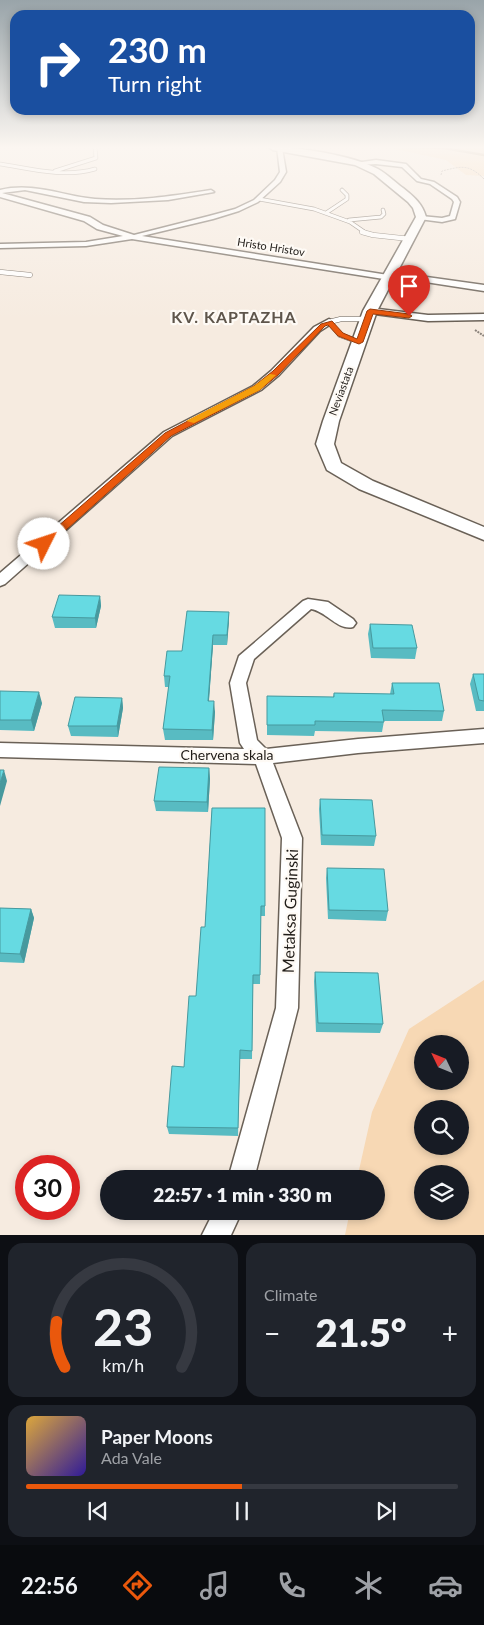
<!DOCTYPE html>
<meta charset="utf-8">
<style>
body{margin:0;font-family:Lato,sans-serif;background:#20242c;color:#f1f3f6;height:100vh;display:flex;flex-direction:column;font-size:19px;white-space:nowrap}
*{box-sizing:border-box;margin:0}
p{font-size:16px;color:#9ea1a6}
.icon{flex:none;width:28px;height:28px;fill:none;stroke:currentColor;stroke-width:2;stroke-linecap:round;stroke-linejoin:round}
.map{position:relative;height:1235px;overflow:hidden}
.drawer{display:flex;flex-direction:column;gap:8px;padding:8px;background:#0d0f14;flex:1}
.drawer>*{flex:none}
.top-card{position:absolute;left:10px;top:10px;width:465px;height:105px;border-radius:15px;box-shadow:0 2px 8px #0003;background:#1a4fa0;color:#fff;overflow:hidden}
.needle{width:32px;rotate:313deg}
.controls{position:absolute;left:414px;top:1035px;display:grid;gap:10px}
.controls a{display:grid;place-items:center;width:55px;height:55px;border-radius:50%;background:#171b24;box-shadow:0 2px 8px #0003;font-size:25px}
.speed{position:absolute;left:15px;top:1155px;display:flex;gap:10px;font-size:25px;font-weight:700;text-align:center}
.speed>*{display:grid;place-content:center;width:65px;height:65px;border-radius:50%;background:#171b24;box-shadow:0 2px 8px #0003;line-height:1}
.speed .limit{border:8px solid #d22;background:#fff;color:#111}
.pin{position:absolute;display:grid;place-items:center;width:42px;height:42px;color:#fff;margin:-51px -21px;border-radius:50% 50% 50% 0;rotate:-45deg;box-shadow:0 0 5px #0007}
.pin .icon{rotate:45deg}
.me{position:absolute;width:55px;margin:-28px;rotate:49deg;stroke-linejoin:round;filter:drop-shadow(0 0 4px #0008)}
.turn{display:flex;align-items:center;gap:18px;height:105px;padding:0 15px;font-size:22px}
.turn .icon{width:65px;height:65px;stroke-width:2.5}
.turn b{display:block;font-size:35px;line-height:42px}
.big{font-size:38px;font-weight:800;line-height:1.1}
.drawer .widget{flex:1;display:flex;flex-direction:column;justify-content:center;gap:8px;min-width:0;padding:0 18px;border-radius:15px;background:#20242c}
.drawer .dial{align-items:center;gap:0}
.dial svg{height:130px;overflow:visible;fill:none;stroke:#363941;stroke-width:7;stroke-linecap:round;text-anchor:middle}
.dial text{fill:#f1f3f6;stroke:none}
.song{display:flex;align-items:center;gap:15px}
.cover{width:60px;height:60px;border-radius:8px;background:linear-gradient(135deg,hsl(40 70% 55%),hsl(250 70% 35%))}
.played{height:5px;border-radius:2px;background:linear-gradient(90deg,#ea580c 50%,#363941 50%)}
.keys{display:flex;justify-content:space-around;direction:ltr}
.heat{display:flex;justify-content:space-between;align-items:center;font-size:28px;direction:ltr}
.drawer .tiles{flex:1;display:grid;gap:8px;grid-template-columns:1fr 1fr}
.widget:last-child{grid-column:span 2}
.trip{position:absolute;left:100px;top:1170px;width:285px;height:50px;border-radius:25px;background:#171b24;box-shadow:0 2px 8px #0003;font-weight:800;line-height:50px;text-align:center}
.tab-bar{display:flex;height:80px;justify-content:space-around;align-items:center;background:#090b0e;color:#9ea1a6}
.tab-bar .icon{width:35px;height:35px}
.tab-bar .active{color:#ea580c}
.tab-bar b{font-size:22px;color:#f1f3f6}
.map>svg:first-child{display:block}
.green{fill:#f7d8b4;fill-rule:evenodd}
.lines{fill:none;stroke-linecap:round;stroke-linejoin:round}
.stream{stroke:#916b3c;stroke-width:2.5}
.lane-far1-casing{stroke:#6a6157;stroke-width:4.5}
.lane-casing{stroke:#6a6157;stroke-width:5.5}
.street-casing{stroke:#6a6157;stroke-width:3}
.secondary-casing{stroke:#6a6157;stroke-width:3}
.path-far1{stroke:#8b837c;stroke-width:1;stroke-dasharray:2 1;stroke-linecap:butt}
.path{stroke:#8b837c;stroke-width:2;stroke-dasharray:2 1;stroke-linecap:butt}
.lane-far1{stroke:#fff;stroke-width:3}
.lane{stroke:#fff;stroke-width:4.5}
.street{fill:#fff;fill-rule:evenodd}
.secondary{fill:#fff;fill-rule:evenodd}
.wall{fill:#58bbc2}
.shaded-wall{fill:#47999e}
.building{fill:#66dae2;stroke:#47999e}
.route{fill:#ea580c;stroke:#983908}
.slow{fill:#f59e0b}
.labels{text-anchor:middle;stroke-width:4.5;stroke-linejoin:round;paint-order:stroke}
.far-street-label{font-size:11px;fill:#201c18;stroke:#fefaf5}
.street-label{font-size:14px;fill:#201c18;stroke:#fefaf5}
.far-district-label{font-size:16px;font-weight:bold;letter-spacing:1px;fill:#5e554b;stroke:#fefaf5}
.near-street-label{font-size:16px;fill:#201c18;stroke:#fefaf5}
</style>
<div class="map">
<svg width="484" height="1235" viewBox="0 0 484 1235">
<rect width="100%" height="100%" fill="#f6ebe0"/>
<path class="green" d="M386,147H484V176L466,175L446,160Z
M484,980V1235H345L350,1211H376V1179H357L372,1112L409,1029ZM422,1044H460V1081H422ZM422,1109H460V1146H422ZM422,1174H460V1211H422Z"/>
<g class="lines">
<path class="stream" d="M407,147L444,148L484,155"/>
<g class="lane-far1-casing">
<path id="lane-far1" d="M0,164C32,169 63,178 95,169
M55,171L96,158L95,147
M259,199L314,209L350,222L366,233
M326,213L347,199V195L342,190
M349,220L381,217L384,214L383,210"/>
</g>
<g class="lane-casing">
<path id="lane" d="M362,232L373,235L410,239
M0,272L30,275
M359,342L340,335L329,322L341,319H367"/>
</g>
<g class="street-casing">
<path id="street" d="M277,147L282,148L286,172L280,182L258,202L239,211L213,219L142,236L388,275V272H391L484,285V291L393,277V280H390L132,239L86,246L0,248V244L86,242L123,236L97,229L84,221L0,197V190C34,182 62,196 95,199C134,202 173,196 211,190L214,192L168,200L111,203L84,202L25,190L2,193L90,217L103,225L134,235L209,216L235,209L254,200L275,180L280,172Z
M376,160L406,164L421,179L434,182L457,197L460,202L455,219L442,222L419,219V217L421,216L442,218L450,216L454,202L452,199L430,184L417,181L402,167L376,164L358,165L355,163Z
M370,308L428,315L484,314V320L428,321L367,313L366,311Z
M329,319L334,322L320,331L279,375L261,390L172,436L5,584L0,586V573L164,432L253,386L271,371L314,327Z
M308,599L328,602L353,619L356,623L353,627C338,631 326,611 311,609L254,659L246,683L257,740L266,749L358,739L484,729V743L358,753L273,763L302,838L298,1008L254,1179H228L276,1008L282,838L256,764L0,757V743L244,749L240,743L230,683L239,656L303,601Z
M214,1211H242L231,1235H202Z"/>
</g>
<g class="secondary-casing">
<path id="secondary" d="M269,147C299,147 351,155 378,169C387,174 395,182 403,188C414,197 422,203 426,217L377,311L339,421L334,444L341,463L373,481L484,527V540L359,489L327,470L316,444L323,421L363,311L416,217L413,208L408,202L374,174L355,165L273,150Z"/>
</g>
<path class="path-far1" d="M441,175L442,171C462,166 469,164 484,179"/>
<path class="path" d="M475,330L484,336"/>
<use href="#lane-far1" class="lane-far1"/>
<use href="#lane" class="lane"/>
<use href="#street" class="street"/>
<use href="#secondary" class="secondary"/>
</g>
<path class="wall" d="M100,596L101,606L96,628H55L52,617Z
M229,612L227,645H213L209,701L215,712L213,740H165L163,729L169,687H165L164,676L182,651Z
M370,624L417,648L415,659L371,658L368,634Z
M473,674H484V711H476L470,684Z
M392,683L444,711L442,721H384L382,732L315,731L314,736L267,735V696L333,697L334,693L390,694Z
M0,691L42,703L34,731L0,730Z
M122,698L123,708L118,737L71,736L68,726Z
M209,768L210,779L208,812L156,811L154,801Z
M320,799L376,836L374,846L321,845L319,809Z
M212,808L265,906V916H261L260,984H253L252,1059H240L238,1136L169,1134L167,1127L184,1067L196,996L205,927Z
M327,868L388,911L386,921L328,919L326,878Z
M0,908L31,909L34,918L24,963L0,962Z
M315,972L383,1024L380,1033L316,1032L314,981Z"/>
<path class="shaded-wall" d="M100,596L101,606L96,628L95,618Z
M229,612V622L227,645V635Z
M213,635V645L208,712V701Z
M39,692L42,703L34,731L31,720Z
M122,698L123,708L118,737L117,726Z
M214,701L215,712L213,740L212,730Z
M209,768L210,779L208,812L207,802Z
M4,770L7,781L0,806V783Z
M31,909L34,918L24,963L20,954Z"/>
<path class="building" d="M59,595L100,596L95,618L52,617Z
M187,611L229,612L227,635H213L208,701H214L212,730L163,729L170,676H164L167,651H182Z
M370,624L412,625L417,648H373Z
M473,674H484V701L479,700Z
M392,683H439L444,711L382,710L384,722L315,721V725H267V696L334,697V693L394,694Z
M0,691L39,692L31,720H0Z
M75,697L122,698L117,726H68Z
M159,767L209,768L207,802L154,801Z
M0,770H4L0,783Z
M320,799L372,800L376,836L322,835Z
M212,808H265V906H261L260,975H253L252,1051L240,1050L238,1128L167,1127L172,1066L184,1067L189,996H196L201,927H205Z
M327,868L384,869L388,911L329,910Z
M0,908L31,909L20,954L0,953Z
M315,972L378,973L383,1024L318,1023Z"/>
<linearGradient id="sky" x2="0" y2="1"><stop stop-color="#99a4a9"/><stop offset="0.46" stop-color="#fbf6f1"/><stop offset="1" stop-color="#fbf6f1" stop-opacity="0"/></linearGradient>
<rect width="484" height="320" fill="url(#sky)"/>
<path class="route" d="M370,309L409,314L412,316L409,318L373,314L363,342L359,344L338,336L328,325L325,326L278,375L260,390L171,436L48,546H41L39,544L41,541L165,433L254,386L273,371L321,324L332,321L343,333L357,339L367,311Z"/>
<path class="slow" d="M270,374L276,375L260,390L194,423L186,421L254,386Z"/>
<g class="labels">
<g class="far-street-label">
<text transform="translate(271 247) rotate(9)" y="4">Hristo Hristov</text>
<text transform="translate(341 391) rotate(-70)" y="4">Neviastata</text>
</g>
<g class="street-label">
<text x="227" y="760">Chervena skala</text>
</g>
<g class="far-district-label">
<text x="234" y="323">KV. KAPTAZHA</text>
</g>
<g class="near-street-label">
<text transform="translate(290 911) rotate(-88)" y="6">Metaksa Guginski</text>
</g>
</g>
</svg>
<div class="controls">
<a><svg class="needle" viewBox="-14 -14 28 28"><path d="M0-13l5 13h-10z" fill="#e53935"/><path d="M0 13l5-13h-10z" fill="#9ea1a6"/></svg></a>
<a><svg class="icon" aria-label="search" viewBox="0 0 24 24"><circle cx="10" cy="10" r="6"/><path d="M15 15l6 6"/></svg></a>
<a><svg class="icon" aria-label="layers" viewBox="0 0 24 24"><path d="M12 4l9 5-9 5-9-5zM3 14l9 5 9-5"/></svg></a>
</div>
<div class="speed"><div class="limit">30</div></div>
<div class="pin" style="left:409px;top:316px;background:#d93025"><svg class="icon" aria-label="arrive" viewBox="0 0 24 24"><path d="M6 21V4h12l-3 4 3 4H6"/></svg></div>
<svg class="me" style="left:44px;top:544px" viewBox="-20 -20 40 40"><circle r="19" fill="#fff"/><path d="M0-13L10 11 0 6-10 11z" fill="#ea580c"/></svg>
<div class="trip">22:57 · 1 min · 330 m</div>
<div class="top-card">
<div class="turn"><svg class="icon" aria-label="right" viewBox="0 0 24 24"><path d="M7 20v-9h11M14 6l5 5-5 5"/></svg><div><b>230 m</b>Turn right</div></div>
</div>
</div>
<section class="drawer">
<div class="tiles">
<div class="widget dial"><svg viewBox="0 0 100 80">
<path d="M14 69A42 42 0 1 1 86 69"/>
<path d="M14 69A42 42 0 0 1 9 41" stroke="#ea580c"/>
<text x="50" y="56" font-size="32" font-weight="700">23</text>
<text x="50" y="72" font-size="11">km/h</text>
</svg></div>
<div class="widget"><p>Climate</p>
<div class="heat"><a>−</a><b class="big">21.5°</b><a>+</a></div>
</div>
<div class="widget">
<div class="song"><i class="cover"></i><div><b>Paper Moons</b><p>Ada Vale</p></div></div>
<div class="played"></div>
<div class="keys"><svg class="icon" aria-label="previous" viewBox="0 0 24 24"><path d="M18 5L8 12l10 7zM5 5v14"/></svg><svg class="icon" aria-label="pause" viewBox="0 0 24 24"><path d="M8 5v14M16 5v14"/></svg><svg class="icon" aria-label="next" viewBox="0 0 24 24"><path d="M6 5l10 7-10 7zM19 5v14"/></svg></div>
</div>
</div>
</section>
<nav class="tab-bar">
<b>22:56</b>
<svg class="icon active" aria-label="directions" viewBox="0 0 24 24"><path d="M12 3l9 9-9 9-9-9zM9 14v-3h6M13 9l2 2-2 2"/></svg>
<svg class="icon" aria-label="music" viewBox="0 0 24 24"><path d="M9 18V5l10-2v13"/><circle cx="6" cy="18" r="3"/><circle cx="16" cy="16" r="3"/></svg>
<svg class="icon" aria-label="phone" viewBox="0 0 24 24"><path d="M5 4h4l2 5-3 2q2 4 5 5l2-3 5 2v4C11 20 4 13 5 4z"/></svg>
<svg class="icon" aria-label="climate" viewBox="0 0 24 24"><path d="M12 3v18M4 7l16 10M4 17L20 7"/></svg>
<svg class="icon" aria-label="car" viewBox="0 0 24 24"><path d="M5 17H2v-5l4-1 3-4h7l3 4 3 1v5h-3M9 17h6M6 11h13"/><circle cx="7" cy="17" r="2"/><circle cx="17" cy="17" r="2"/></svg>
</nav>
